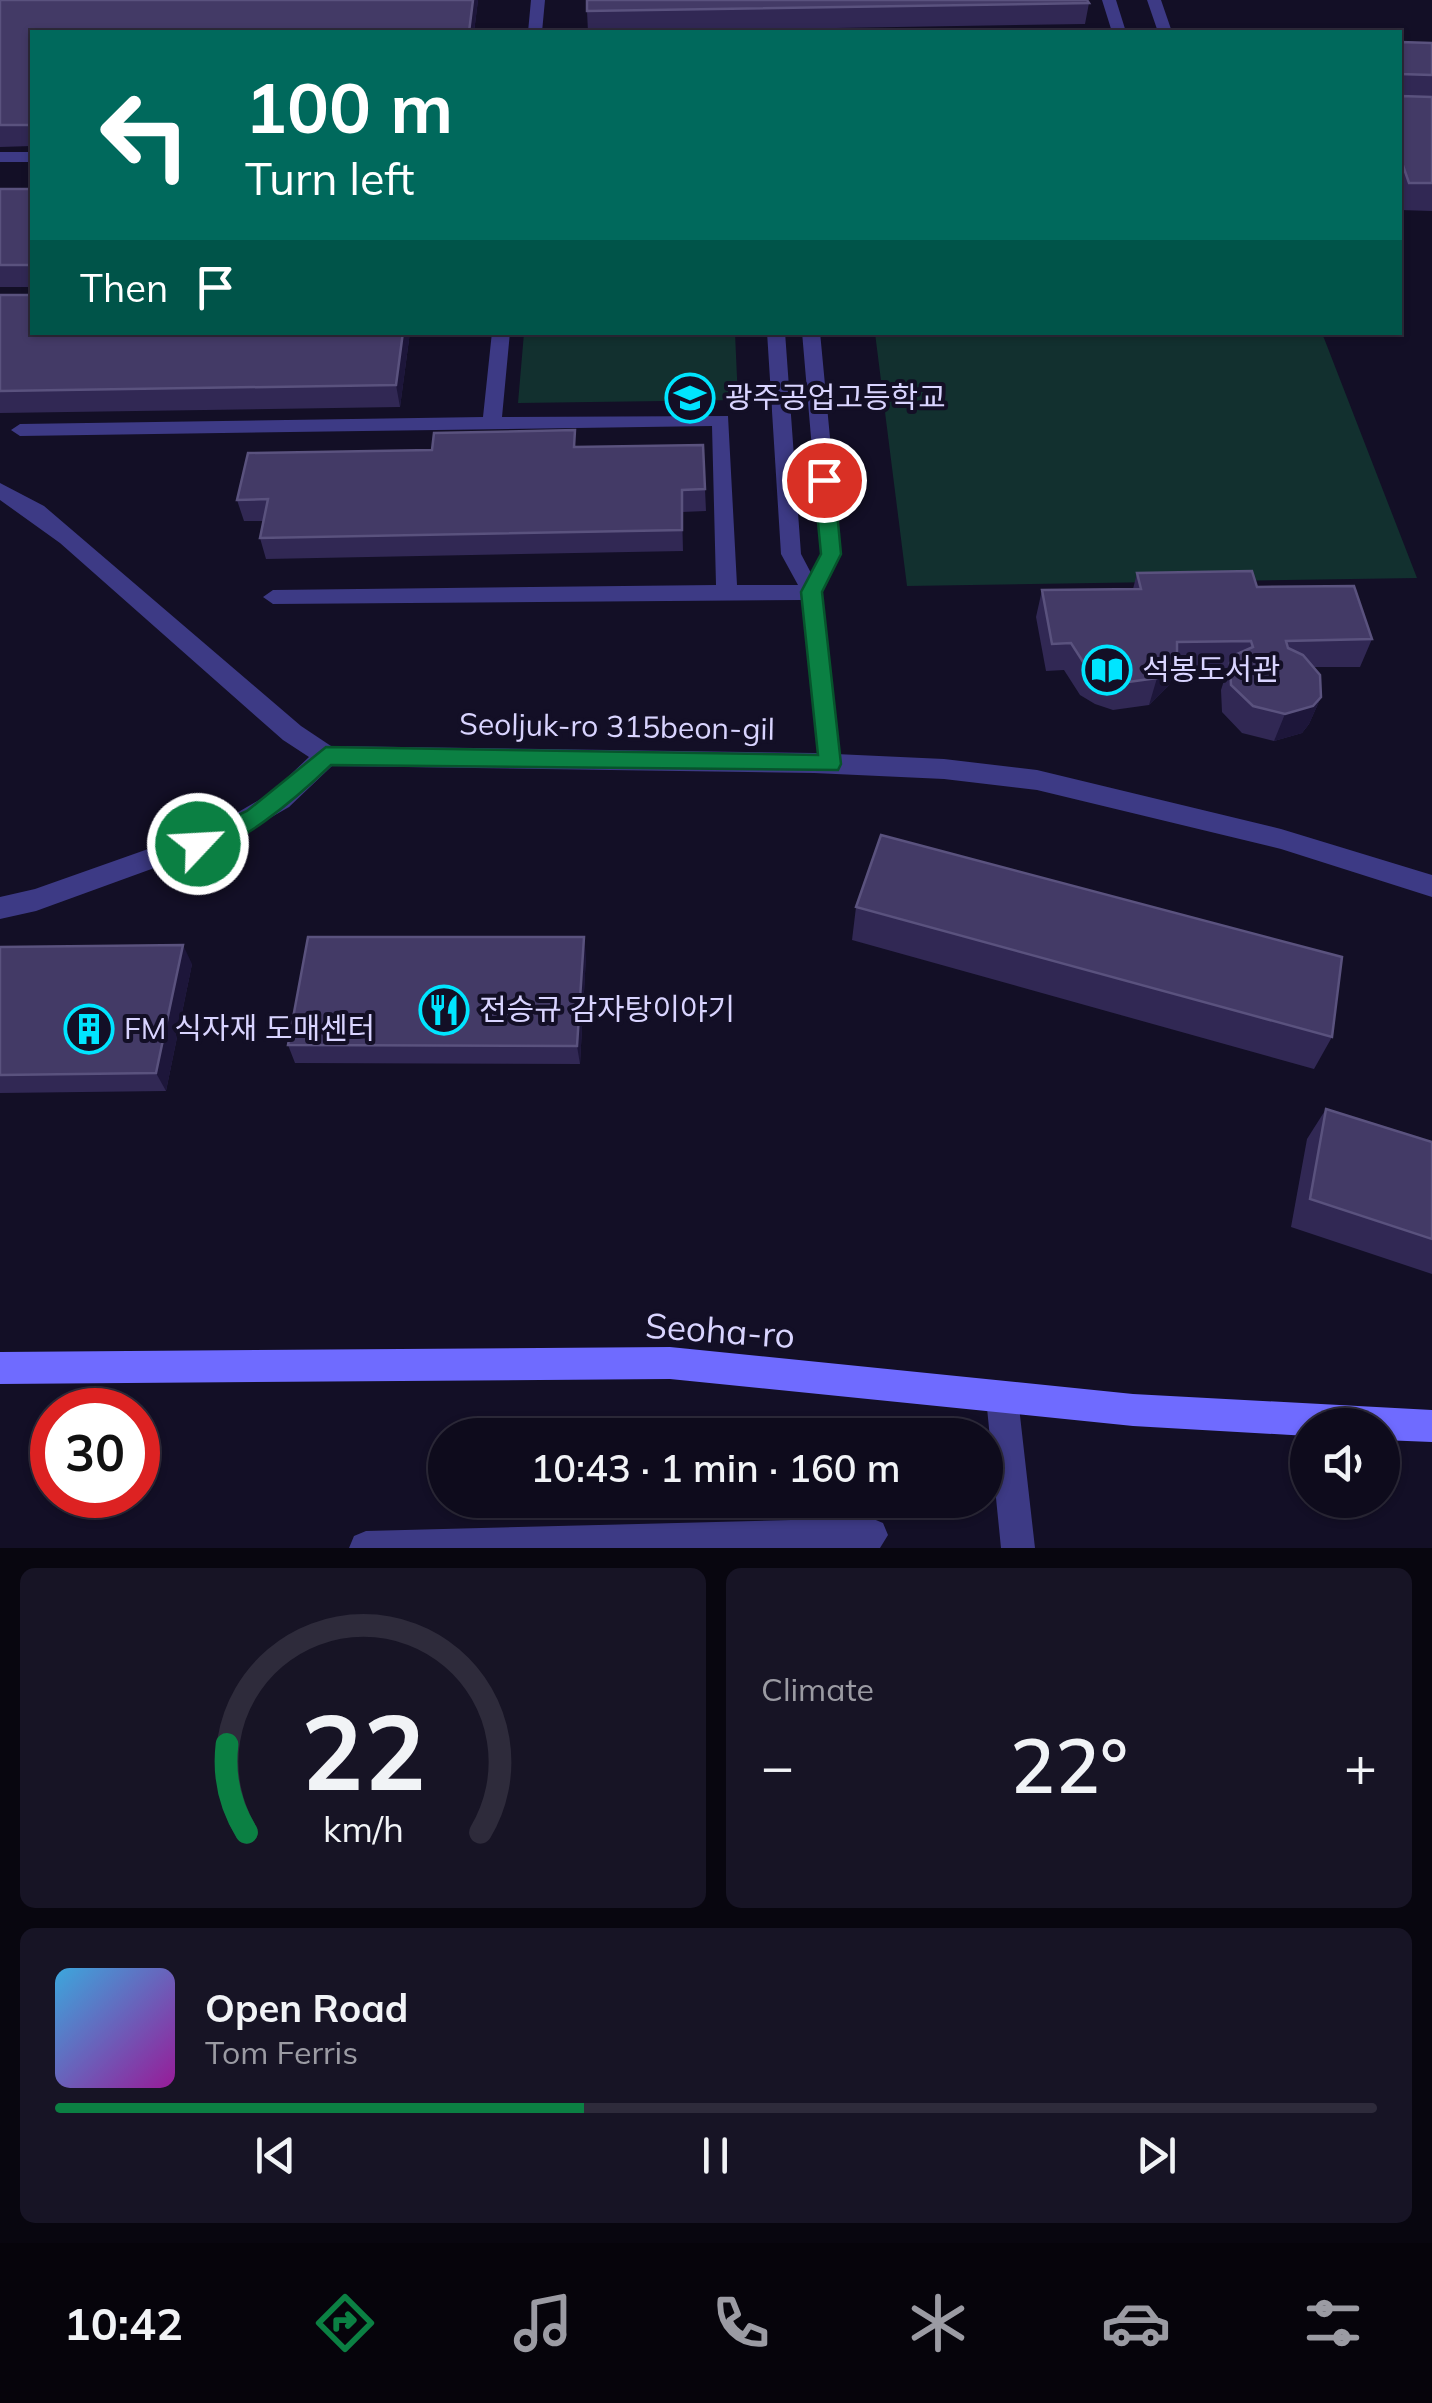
<!DOCTYPE html>
<meta charset="utf-8">
<style>
body{margin:0;font-family:Mulish,"Noto Sans KR",sans-serif;background:#171425;color:#f1f3f6;height:100vh;display:flex;flex-direction:column;font-size:38px;white-space:nowrap}
*{box-sizing:border-box;margin:0}
p{font-size:32px;color:#9b9ba3}
.icon{flex:none;width:55px;height:55px;fill:none;stroke:currentColor;stroke-width:2;stroke-linecap:round;stroke-linejoin:round}
.map{position:relative;height:1548px;overflow:hidden}
.panel{display:flex;flex-direction:column;gap:20px;padding:20px;background:#08060f;flex:1}
.panel>*{flex:none}
.banner{position:absolute;left:30px;top:30px;width:1372px;height:305px;border-radius:0px;box-shadow:0 2px 8px #0004,0 0 0 2px #2e2b3b;background:#00695c;color:#fff;overflow:hidden}
.tools{position:absolute;left:1290px;top:1408px;display:grid;gap:20px}
.tools a{display:grid;place-items:center;width:110px;height:110px;border-radius:50%;background:#0e0b1c;box-shadow:0 2px 8px #0004,0 0 0 2px #2e2b3b;font-size:50px}
.speed{position:absolute;left:30px;top:1388px;display:flex;gap:20px;font-size:50px;font-weight:700;text-align:center}
.speed>*{display:grid;place-content:center;width:130px;height:130px;border-radius:50%;background:#0e0b1c;box-shadow:0 2px 8px #0004,0 0 0 2px #2e2b3b;line-height:1}
.speed .limit{border:15px solid #d22;background:#fff;color:#111}
.pin{position:absolute;display:grid;place-items:center;width:85px;height:85px;color:#fff;margin:-42px;border:5px solid #fff;border-radius:50%;box-shadow:0 2px 10px #0007}
.me{position:absolute;width:110px;margin:-55px;rotate:65deg;stroke-linejoin:round;filter:drop-shadow(0 0 8px #0008)}
.turn{display:flex;align-items:center;gap:35px;height:210px;padding:0 50px;font-size:45px}
.turn .icon{width:130px;height:130px;stroke-width:2.5}
.turn b{display:block;font-size:70px;line-height:85px}
.then{display:flex;align-items:center;height:95px;padding:0 50px;background:#0003;gap:20px;font-size:38px}
.big{font-size:75px;font-weight:600;line-height:1.1}
.panel .tile{flex:1;display:flex;flex-direction:column;justify-content:center;gap:15px;min-width:0;padding:0 35px;border-radius:15px;background:#171425}
.panel .dial{align-items:center;gap:0}
.dial svg{height:260px;overflow:visible;fill:none;stroke:#2e2b3b;stroke-width:7;stroke-linecap:round;text-anchor:middle}
.dial text{fill:#f1f3f6;stroke:none}
.song{display:flex;align-items:center;gap:30px}
.cover{width:120px;height:120px;border-radius:15px;background:linear-gradient(135deg,hsl(200 70% 55%),hsl(300 70% 35%))}
.played{height:10px;border-radius:5px;background:linear-gradient(90deg,#0b8043 40%,#2e2b3b 40%)}
.keys{display:flex;justify-content:space-around;direction:ltr}
.heat{display:flex;justify-content:space-between;align-items:center;font-size:55px;direction:ltr}
.panel .tiles{flex:1;display:grid;gap:20px;grid-template-columns:1fr 1fr}
.tile:last-child{grid-column:span 2}
.trip{position:absolute;left:428px;top:1418px;width:575px;height:100px;border-radius:50px;background:#0e0b1c;box-shadow:0 2px 8px #0004,0 0 0 2px #2e2b3b;font-weight:600;line-height:100px;text-align:center}
.tab-bar{display:flex;height:160px;justify-content:space-around;align-items:center;background:#06040b;color:#9b9ba3}
.tab-bar .icon{width:70px;height:70px}
.tab-bar .active{color:#0b8043}
.tab-bar b{font-size:45px;color:#f1f3f6}
.map>svg:first-child{display:block}
.green{fill:#12302f}
.lines{fill:none;stroke-linecap:round;stroke-linejoin:round}
.service{fill:#3d3a85;fill-rule:evenodd}
.minor{fill:#3d3a85;fill-rule:evenodd}
.secondary{fill:#6f6bff;fill-rule:evenodd}
.wall{fill:#312854}
.shaded-wall{fill:#1d163a}
.building{fill:#433a66;stroke:#5a527e;stroke-width:2.5}
.route{fill:#0b8043;stroke:#07532c;stroke-width:2.5}
.labels{text-anchor:middle;stroke-width:8;stroke-linejoin:round;paint-order:stroke}
.poi-label{font-size:30px;fill:#d9d4ff;stroke:#130f26;text-anchor:start}
.street-label{font-size:30px;fill:#d9d4ff;stroke:#130f26}
.near-street-label{font-size:35px;fill:#d9d4ff;stroke:#130f26}
</style>
<div class="map">
<svg width="1432" height="1548" viewBox="0 0 1432 1548">
<rect width="100%" height="100%" fill="#130f26"/>
<path class="green" d="M524,333H735L738,400L518,403Z
M875,333H1322L1417,578L907,586Z"/>
<g class="lines">
<path class="service" d="M531,0H545L542,32H528Z
M1102,0H1116L1126,32H1112Z
M1147,0H1161L1172,32H1158Z
M0,152H32V162H0Z
M492,332H510L502,417L728,416L737,585H798L781,554L767,332H785L801,554L811,573L821,554L802,332H820L841,554L822,592L841,764L838,770H822L819,764L802,600L273,604L263,597L273,590L716,585L712,426L20,436L11,430L20,424L483,417Z"/>
<path class="minor" d="M0,483L44,506L301,726L331,746L814,753L944,759L1037,770L1281,829L1432,875V897L1281,849L1037,790L944,779L814,773L332,766L289,807L234,839L36,911L0,919V897L35,889L216,825L271,793L309,757L283,740L60,543L0,500Z
M1002,1382L1013,1387L1018,1398L1035,1548H1001L986,1398L991,1387Z
M871,1518L883,1523L888,1535L880,1548H349L354,1536L366,1531Z"/>
<path class="secondary" d="M670,1347L1133,1394L1432,1410V1442L1382,1440V1425H1308V1436L1133,1426L670,1379L0,1384V1352Z"/>
</g>
<path class="wall" d="M0,0H478L474,32H32V146L0,147Z
M1089,3L1085,24L588,32L587,11Z
M1400,42L1432,43V211L1400,210Z
M0,189H32V287H0Z
M0,295L32,332H410L400,407L0,413Z
M576,447L705,489L706,511L682,512L683,551L266,559L260,538L263,521H244L237,500Z
M1137,573L1257,587L1372,639L1360,667H1313L1321,697L1309,724L1302,733L1274,741L1242,733L1222,712L1221,690L1228,668L1174,669L1169,685L1149,705L1113,710L1095,704L1080,695L1064,670L1046,671L1036,617L1042,590L1133,589Z
M856,907L1332,1037L1314,1069L852,940Z
M0,947L192,964L166,1091L0,1093Z
M586,956L580,1064L295,1063L288,1045Z
M1326,1109L1432,1142V1274L1291,1227L1307,1139Z"/>
<path class="shaded-wall" d="M473,0H478L474,32H469Z
M403,332H410L400,407L396,385Z
M1177,658L1169,685L1149,705L1157,678Z
M1321,697L1309,724L1302,733L1274,741L1285,714Z
M584,937L586,956L580,1064L577,1046Z
M183,945L192,964L166,1091L156,1073Z"/>
<path class="building" d="M0,0H473L469,32H32V125H0Z
M587,0H1087L1089,3L587,11Z
M1400,42L1432,43V75L1400,74Z
M1400,96L1432,97V183H1409L1400,157Z
M0,189H32V265H0Z
M0,295H32V332H403L396,385L0,391Z
M575,430L574,447L703,445L705,489L682,490V530L260,538L268,499L237,500L248,453L432,450L434,433Z
M1252,571L1257,587L1354,586L1372,639L1286,641L1288,648L1303,655L1320,675L1321,697L1313,706L1285,714L1253,706L1231,685L1230,663L1237,654L1253,647L1251,641L1177,642V658L1157,678L1121,683L1102,677L1087,668L1071,643L1052,644L1042,590L1141,589L1137,573Z
M881,835L1342,957L1332,1037L856,907Z
M308,937H584L577,1046L288,1045Z
M183,945L156,1073L0,1075V947Z
M1326,1109L1432,1142V1239L1310,1199Z"/>
<path class="route" d="M824,473L834,480L841,554L822,592L841,764L838,770L331,765C306,789 226,862 190,851L187,844L190,837L247,811L326,747L818,755L801,592L821,554L814,480Z"/>
<defs>
<g id="school-ring" transform="scale(2.5)"><circle r="9.5" fill="#130f26" stroke="#00e5ff" stroke-width="1.5"/><path d="M0-5L7-2L0 1L-7-2ZM-4 1L0 2.5L4 1V4Q0 6-4 4Z" fill="#00e5ff"/></g>
<g id="library-ring" transform="scale(2.5)"><circle r="9.5" fill="#130f26" stroke="#00e5ff" stroke-width="1.5"/><path d="M-6-4Q-3-5.5-.7-3.5V5Q-3 3-6 4ZM6-4Q3-5.5 .7-3.5V5Q3 3 6 4Z" fill="#00e5ff"/></g>
<g id="restaurant-ring" transform="scale(2.5)"><circle r="9.5" fill="#130f26" stroke="#00e5ff" stroke-width="1.5"/><path d="M-5-6h1v4h1v-4h1v4h1v-4h1v5L-1.5 .5V6h-2V.5L-5-1ZM5-6V6H3V1.5H1.5Q1.5-4 5-6Z" fill="#00e5ff"/></g>
<g id="building-ring" transform="scale(2.5)"><circle r="9.5" fill="#130f26" stroke="#00e5ff" stroke-width="1.5"/><path d="M-4-6H4V6H1V3H-1V6H-4ZM-2.5-4.3h1.7v1.8h-1.7ZM.8-4.3h1.7v1.8H.8ZM-2.5-1h1.7V.8h-1.7ZM.8-1h1.7V.8H.8Z" fill="#00e5ff"/></g>
</defs>
<g fill-rule="evenodd">
<use href="#school-ring" x="690" y="398"/>
<use href="#library-ring" x="1107" y="670"/>
<use href="#restaurant-ring" x="444" y="1010"/>
<use href="#building-ring" x="89" y="1029"/>
</g>
<g class="labels">
<g class="poi-label">
<text x="725" y="408">광주공업고등학교</text>
<text x="1142" y="680">석봉도서관</text>
<text x="479" y="1020">전승규 감자탕이야기</text>
<text x="124" y="1039">FM 식자재 도매센터</text>
</g>
<g class="street-label">
<text transform="translate(617 727) rotate(1)" y="10">Seoljuk-ro 315beon-gil</text>
</g>
<g class="near-street-label">
<text transform="translate(720 1331) rotate(4)" y="12">Seoha-ro</text>
</g>
</g>
</svg>
<div class="tools">
<a><svg class="icon" aria-label="sound" viewBox="0 0 24 24"><path d="M4 9h4l5-4v14l-5-4H4zM17 9q2 3 0 6"/></svg></a>
</div>
<div class="speed"><div class="limit">30</div></div>
<div class="pin" style="left:824px;top:480px;background:#d93025"><svg class="icon" aria-label="arrive" viewBox="0 0 24 24"><path d="M6 21V4h12l-3 4 3 4H6"/></svg></div>
<svg class="me" style="left:198px;top:844px" viewBox="-20 -20 40 40"><circle r="17" fill="#0b8043" stroke="#fff" stroke-width="3"/><path d="M0-11L8 9 0 5-8 9z" fill="#fff"/></svg>
<div class="trip">10:43 · 1 min · 160 m</div>
<div class="banner">
<div class="turn"><svg class="icon" aria-label="left" viewBox="0 0 24 24"><path d="M17 20v-9H6M10 6l-5 5 5 5"/></svg><div><b>100 m</b>Turn left</div></div>
<div class="then">Then<svg class="icon" aria-label="arrive" viewBox="0 0 24 24"><path d="M6 21V4h12l-3 4 3 4H6"/></svg></div>
</div>
</div>
<section class="panel">
<div class="tiles">
<div class="tile dial"><svg viewBox="0 0 100 80">
<path d="M14 69A42 42 0 1 1 86 69"/>
<path d="M14 69A42 42 0 0 1 8 42" stroke="#0b8043"/>
<text x="50" y="56" font-size="32" font-weight="700">22</text>
<text x="50" y="72" font-size="11">km/h</text>
</svg></div>
<div class="tile"><p>Climate</p>
<div class="heat"><a>−</a><b class="big">22°</b><a>+</a></div>
</div>
<div class="tile">
<div class="song"><i class="cover"></i><div><b>Open Road</b><p>Tom Ferris</p></div></div>
<div class="played"></div>
<div class="keys"><svg class="icon" aria-label="previous" viewBox="0 0 24 24"><path d="M18 5L8 12l10 7zM5 5v14"/></svg><svg class="icon" aria-label="pause" viewBox="0 0 24 24"><path d="M8 5v14M16 5v14"/></svg><svg class="icon" aria-label="next" viewBox="0 0 24 24"><path d="M6 5l10 7-10 7zM19 5v14"/></svg></div>
</div>
</div>
</section>
<nav class="tab-bar">
<b>10:42</b>
<svg class="icon active" aria-label="directions" viewBox="0 0 24 24"><path d="M12 3l9 9-9 9-9-9zM9 14v-3h6M13 9l2 2-2 2"/></svg>
<svg class="icon" aria-label="music" viewBox="0 0 24 24"><path d="M9 18V5l10-2v13"/><circle cx="6" cy="18" r="3"/><circle cx="16" cy="16" r="3"/></svg>
<svg class="icon" aria-label="phone" viewBox="0 0 24 24"><path d="M5 4h4l2 5-3 2q2 4 5 5l2-3 5 2v4C11 20 4 13 5 4z"/></svg>
<svg class="icon" aria-label="climate" viewBox="0 0 24 24"><path d="M12 3v18M4 7l16 10M4 17L20 7"/></svg>
<svg class="icon" aria-label="car" viewBox="0 0 24 24"><path d="M5 17H2v-5l4-1 3-4h7l3 4 3 1v5h-3M9 17h6M6 11h13"/><circle cx="7" cy="17" r="2"/><circle cx="17" cy="17" r="2"/></svg>
<svg class="icon" aria-label="filters" viewBox="0 0 24 24"><path d="M4 7h16M4 17h16"/><circle cx="9" cy="7" r="2"/><circle cx="15" cy="17" r="2"/></svg>
</nav>
